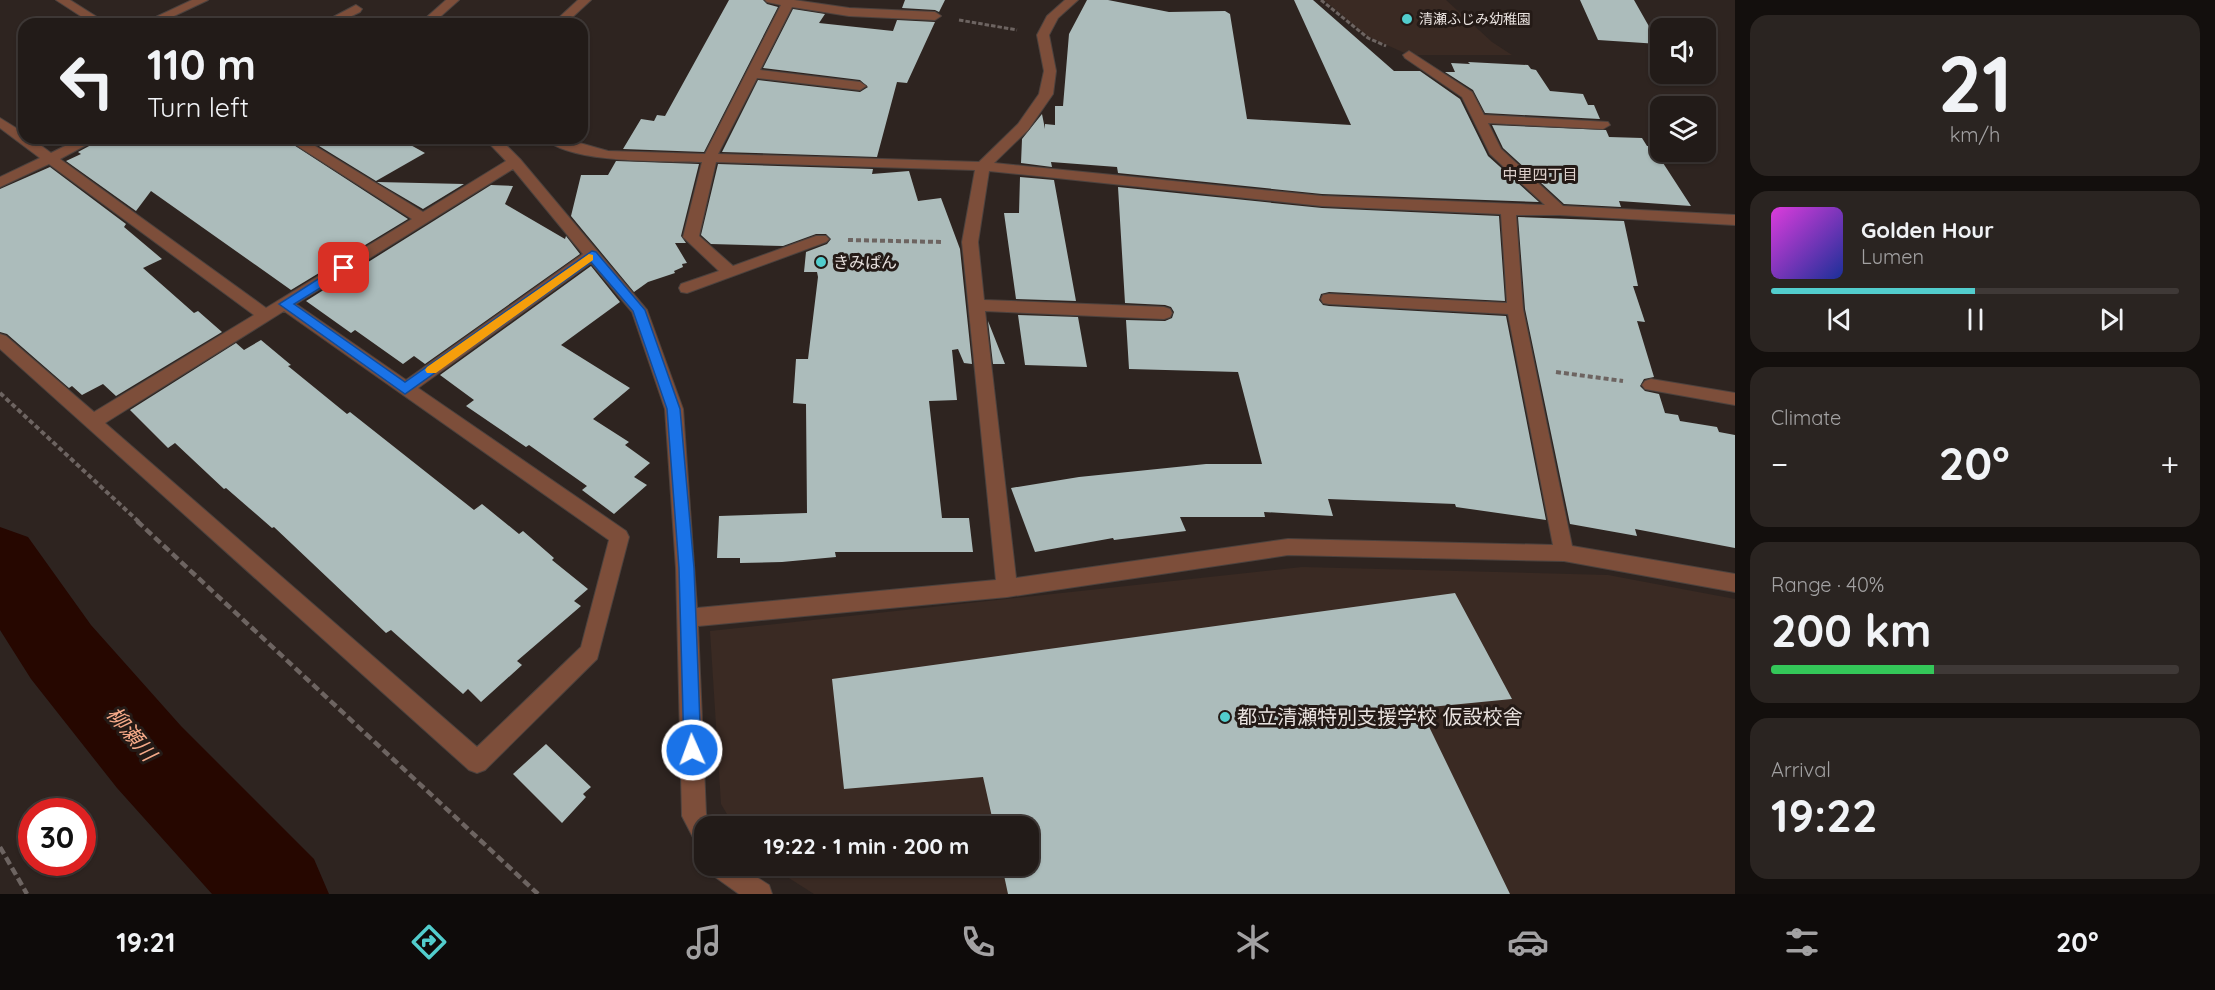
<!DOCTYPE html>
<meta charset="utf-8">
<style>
body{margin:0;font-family:Quicksand,"Noto Sans JP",sans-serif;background:#2a2421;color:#f1f3f6;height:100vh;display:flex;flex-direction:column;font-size:22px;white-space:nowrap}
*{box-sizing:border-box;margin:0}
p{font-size:20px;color:#a2a1a2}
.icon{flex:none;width:33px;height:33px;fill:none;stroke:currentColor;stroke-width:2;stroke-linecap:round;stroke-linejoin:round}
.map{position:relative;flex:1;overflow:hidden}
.details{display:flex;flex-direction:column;gap:15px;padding:15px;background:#130f0d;width:480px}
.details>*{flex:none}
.guide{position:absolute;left:18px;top:18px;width:570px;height:126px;border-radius:18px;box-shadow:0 2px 4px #0004,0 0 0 2px #3f3937;background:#221b18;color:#f1f3f6;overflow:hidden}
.tools{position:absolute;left:1650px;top:18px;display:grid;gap:12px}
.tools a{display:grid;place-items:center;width:66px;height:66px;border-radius:12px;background:#221b18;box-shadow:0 2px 4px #0004,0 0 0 2px #3f3937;font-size:30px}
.speed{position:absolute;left:18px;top:798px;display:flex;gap:12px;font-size:30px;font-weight:700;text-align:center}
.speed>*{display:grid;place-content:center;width:78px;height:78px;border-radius:50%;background:#221b18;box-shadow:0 2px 4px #0004,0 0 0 2px #3f3937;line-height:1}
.speed .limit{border:9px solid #d22;background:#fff;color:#111}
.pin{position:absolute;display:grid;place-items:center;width:51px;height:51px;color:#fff;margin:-26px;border-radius:12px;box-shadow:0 3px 9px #0006}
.me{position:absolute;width:66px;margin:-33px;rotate:358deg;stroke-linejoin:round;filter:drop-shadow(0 0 4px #0008)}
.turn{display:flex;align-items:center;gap:21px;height:126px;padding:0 30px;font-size:27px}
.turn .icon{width:78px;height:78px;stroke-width:2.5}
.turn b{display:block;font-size:42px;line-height:51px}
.big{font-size:45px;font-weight:700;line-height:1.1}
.details .card{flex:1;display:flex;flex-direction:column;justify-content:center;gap:9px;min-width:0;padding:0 21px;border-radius:18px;background:#2a2421}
.details .dial{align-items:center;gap:0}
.dial b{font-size:78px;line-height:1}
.song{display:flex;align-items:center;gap:18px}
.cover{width:72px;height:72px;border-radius:9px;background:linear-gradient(135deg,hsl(300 70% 55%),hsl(230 70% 35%))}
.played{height:6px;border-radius:3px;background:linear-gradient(90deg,#52cdcd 50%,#3f3937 50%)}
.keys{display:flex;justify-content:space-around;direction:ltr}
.heat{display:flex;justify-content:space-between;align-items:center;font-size:33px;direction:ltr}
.charge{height:9px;border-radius:4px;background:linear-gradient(90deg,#34c759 40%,#3f3937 0)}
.trip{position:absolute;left:694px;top:816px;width:345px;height:60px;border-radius:18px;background:#221b18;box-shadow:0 2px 4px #0004,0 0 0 2px #3f3937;font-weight:700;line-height:60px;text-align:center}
.tab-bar{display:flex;height:96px;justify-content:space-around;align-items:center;background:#0e0b0a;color:#a2a1a2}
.tab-bar .icon{width:42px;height:42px}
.tab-bar .selected{color:#52cdcd}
.tab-bar b{font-size:27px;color:#f1f3f6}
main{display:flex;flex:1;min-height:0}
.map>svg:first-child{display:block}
.built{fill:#3a2a23}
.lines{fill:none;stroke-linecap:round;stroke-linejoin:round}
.river{fill:#260700;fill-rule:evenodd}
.building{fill:#acbcbb}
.minor-casing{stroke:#4c423e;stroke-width:2}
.path-far2{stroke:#6d6461;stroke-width:3;stroke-dasharray:4.5 2;stroke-linecap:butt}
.path-far1{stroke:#6d6461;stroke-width:4;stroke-dasharray:5 3;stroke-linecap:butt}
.path{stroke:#6d6461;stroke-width:4.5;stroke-dasharray:8 4;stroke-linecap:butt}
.minor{fill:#7d4e3a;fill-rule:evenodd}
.route{fill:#1a73e8;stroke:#114b97;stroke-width:1.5}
.slow{fill:#f59e0b}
.poi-dot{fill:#52cdcd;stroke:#241a16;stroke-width:2}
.labels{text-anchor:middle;stroke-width:6;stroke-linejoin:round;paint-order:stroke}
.far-poi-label{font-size:14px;fill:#e8e1de;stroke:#241a16;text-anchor:start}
.far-neighbourhood-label{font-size:15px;fill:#ded0cb;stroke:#241a16}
.poi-label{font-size:16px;fill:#e8e1de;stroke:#241a16;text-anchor:start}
.near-poi-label{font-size:20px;fill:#e8e1de;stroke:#241a16;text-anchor:start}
.near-water-label{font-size:21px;font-style:italic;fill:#f6aa89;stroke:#241a16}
</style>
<main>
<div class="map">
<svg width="1735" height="894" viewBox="0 0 1735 894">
<rect width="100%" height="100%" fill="#2e2420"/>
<path class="built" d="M1324,0H1446L1492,42L1512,55H1409L1367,36Z
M1302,567L1608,575L1735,599V894H814L770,866H1029V826H734L721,804L710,631Z"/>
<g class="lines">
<path class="river" d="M0,527L28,537L91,625L181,726L314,859L329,894H212L117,788L31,679L0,630Z"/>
</g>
<path class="building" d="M729,0H763L767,4L778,7L704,152L623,149L641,119L654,121L657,115L665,116Z
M905,0H945L939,12L935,10L902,8Z
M1087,0H1108L1169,12L1225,11L1230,14L1247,119L1351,125L1294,0H1313L1394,71H1420L1460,99L1488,156L1539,202L1322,194L1118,173L1117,167L1051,162L1052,167L1021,163L1022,139L1042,114L1045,129V124L1055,125V106H1063L1069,34Z
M1580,0H1634L1659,44L1598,40Z
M793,9L825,14L819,23L893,31L897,20L935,22L907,83L897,82L877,157L722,152L758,80L860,92L868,87L860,80L763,68Z
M1468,62L1528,65L1531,69L1536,70L1550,91L1583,94L1588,105H1594L1600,119L1485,113L1473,90L1445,72H1455L1451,63L1470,64Z
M1492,125L1606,130L1609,137L1642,138L1647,146H1652L1691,206L1619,201L1621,207L1564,204L1503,148Z
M104,138H283L408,219L291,290L151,191L136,211L66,161L81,154L78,152Z
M306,138H398L425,153L376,181Z
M616,161L699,164L681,236L686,243H675L687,263L682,264L683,267L674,271L675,273L648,282L634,292L571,216L581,175H608Z
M718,164L873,169L872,174L909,171L918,201L941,198L960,249L972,364L964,363L958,349L952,350L957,400L929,401L942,518H969L973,552H835L836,557L782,562L740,563V558H717L719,516L807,513L806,404L793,403L796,359H808L818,277L817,272H804L806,252L827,244L831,239L826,234H816L783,246L711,244L701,235Z
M50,167L126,224L124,227L162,259L143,268L194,313L198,311L222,332L116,396L103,384L82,395L72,386L69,388L7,334L0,332V189Z
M1020,177L1054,180L1076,301L1016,299L1004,213H1019Z
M377,182L464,184L423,209Z
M491,185L513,186L505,204L565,239L566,236L580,254L425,364L414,356L403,364L355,330L351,333L306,301Z
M1118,187L1322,208L1499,216L1505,301L1329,292L1321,294L1319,300L1323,305L1329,306L1506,316L1546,520L1456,507L1455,504L1328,499L1333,516L1264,512L1265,517H1180L1186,531L1114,540L1113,538L1035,552L1011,488L1079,477L1206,464H1262L1238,372L1129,369L1126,320L1165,321L1172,318L1174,312L1171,307L1165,305L1125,303Z
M1518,217L1624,221L1638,286H1633L1645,322L1637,321L1654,377L1644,379L1640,386L1645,391L1659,394L1665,413L1678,415L1680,421L1717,427L1719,432L1735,435V548L1635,529L1637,536L1570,524L1525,309Z
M591,266L620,302L561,345L630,388L593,419L629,442L625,445L650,463L634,477L647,485L614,514L582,490L587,486L529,445L526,447L466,406L474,400L440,375Z
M1018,315L1078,317L1087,367L1025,365Z
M988,321L1005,364H993Z
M261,340L291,365L288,366L347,414L350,412L474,510L482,504L519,534L523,531L554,558L552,560L588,589L574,601L581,606L517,661L522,665L481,702L468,689L463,694L391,630L386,633L274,527L272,528L226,488L224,489L175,443L168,448L130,410L236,343L244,350Z
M1455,593L1512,699L1420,708L1510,894H1008L1002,866H1029V826H994L983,777L844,789L832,679Z
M546,744L591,787L583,794L586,797L562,823L513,774Z"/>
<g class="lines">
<g class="minor-casing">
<path id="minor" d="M56,0H70L108,24H93Z
M192,0H208L157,24H141Z
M446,0H459L432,24H419Z
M578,0H591L565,24H552Z
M765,0H794L849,8L935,12L941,16L935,20L849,16L792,7L760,70L860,82L866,86L860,90L757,78L718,154L979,162L1018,124L1039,94L1044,71L1037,35L1047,16L1065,0H1078L1058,18L1049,35L1056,71L1053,94L1028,130L994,163L1322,196L1545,205L1490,154L1462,97L1405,58L1403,55L1409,51L1472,92L1484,115L1608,122L1610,125L1603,129L1488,123L1501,149L1563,206L1735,215V225L1559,215H1516L1523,309L1572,546L1735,574V592L1564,561L1288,555L1007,597L698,626L706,814L712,826H705V849L697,845L682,816L676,568L665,409L632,312L591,263L418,388L626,531L629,537L597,659L485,770L477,773L469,770L0,349V334L6,336L94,412L254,315L49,164L0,187V177L40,158L0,128V118L24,133V138H31L51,153L81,138H99L60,159L266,308L412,219L285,138H302L423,212L506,161L484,138H499L520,159L647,310L683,409L697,608L996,580L962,242L975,170L716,162L699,236L733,266L816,236H826L829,239L826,242L687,293L681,292L679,288L681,284L719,271L683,237L702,162C667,161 568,164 545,138H562L608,151L705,154L781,5L767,2ZM513,169L583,254L406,380L296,304ZM989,171L1322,206L1501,214L1507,303L1329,294L1323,295L1321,299L1323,303L1329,304L1508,314L1553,545L1288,539L1016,578L985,311L1164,319L1170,317L1172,313L1170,309L1164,307L984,300L978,242ZM284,311L609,540L581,647L477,747L105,423Z
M356,5L362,9L360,12L335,24H320Z
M1651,379L1735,393V405L1645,389L1642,385L1645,381Z
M707,866H739L769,885L772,894H739L711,874Z"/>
</g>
<path class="path-far2" d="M1321,0L1368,38L1386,46
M959,20L1017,30"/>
<path class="path-far1" d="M848,240L942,242
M1556,372L1623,381
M0,393L139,522"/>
<path class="path" d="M137,521L538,894
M0,847L27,894"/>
<use href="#minor" class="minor"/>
</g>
<path class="route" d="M592,251L596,252L645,310L680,409L694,568L701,750L698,756L692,758L686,756L684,750L679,568L667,409L633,311L591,262L405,394L279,304L340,265H348V271L294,304L405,382Z"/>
<path class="slow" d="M589,254L593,255V260L436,373H427L425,370L427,367Z"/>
<g class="poi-dot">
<circle cx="1407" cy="19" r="6"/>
<circle cx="821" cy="262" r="6"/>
<circle cx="1225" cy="717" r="6"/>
</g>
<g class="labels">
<g class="far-poi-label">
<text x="1419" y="24">清瀬ふじみ幼稚園</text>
</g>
<g class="far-neighbourhood-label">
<text x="1540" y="180">中里四丁目</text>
</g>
<g class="poi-label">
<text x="833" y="268">きみぱん</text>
</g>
<g class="near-poi-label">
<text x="1237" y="724">都立清瀬特別支援学校 仮設校舎</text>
</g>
<g class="near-water-label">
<text transform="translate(131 734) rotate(50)" y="7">柳瀬川</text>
</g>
</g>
</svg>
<div class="tools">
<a><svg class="icon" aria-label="sound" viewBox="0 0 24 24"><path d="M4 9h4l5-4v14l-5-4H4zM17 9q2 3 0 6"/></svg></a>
<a><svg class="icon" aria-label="layers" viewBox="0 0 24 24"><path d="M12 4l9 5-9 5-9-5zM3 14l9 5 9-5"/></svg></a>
</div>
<div class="speed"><div class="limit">30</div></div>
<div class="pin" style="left:344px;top:268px;background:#d93025"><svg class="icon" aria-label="arrive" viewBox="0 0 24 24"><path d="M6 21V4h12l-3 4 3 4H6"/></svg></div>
<svg class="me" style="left:692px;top:750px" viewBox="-20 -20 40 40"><circle r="17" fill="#1a73e8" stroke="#fff" stroke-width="3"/><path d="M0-11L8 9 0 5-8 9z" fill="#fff"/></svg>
<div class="trip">19:22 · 1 min · 200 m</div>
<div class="guide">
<div class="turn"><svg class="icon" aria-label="left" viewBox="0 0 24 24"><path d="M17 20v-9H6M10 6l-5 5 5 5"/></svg><div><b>110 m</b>Turn left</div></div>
</div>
</div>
<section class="details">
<div class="card dial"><b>21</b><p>km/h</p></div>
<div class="card">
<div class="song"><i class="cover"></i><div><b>Golden Hour</b><p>Lumen</p></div></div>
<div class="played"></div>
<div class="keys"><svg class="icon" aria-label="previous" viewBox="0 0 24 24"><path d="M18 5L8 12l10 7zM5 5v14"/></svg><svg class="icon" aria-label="pause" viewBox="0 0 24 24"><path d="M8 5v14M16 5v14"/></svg><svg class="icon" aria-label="next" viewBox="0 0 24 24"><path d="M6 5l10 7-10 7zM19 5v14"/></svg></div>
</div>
<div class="card"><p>Climate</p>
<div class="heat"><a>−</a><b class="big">20°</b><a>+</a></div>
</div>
<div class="card"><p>Range · 40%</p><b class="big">200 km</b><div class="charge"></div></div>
<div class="card"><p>Arrival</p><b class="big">19:22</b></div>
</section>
</main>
<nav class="tab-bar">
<b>19:21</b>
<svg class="icon selected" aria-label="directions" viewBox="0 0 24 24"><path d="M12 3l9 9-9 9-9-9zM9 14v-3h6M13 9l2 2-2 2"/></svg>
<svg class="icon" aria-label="music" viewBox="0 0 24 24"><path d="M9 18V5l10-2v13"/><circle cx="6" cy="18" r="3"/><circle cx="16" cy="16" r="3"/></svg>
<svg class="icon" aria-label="phone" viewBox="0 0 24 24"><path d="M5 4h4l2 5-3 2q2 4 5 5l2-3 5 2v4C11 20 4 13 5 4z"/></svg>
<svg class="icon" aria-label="climate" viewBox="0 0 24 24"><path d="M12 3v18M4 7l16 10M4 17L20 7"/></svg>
<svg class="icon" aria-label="car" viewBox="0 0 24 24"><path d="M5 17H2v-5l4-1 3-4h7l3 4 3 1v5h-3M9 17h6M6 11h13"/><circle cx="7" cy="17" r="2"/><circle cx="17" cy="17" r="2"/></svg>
<svg class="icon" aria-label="filters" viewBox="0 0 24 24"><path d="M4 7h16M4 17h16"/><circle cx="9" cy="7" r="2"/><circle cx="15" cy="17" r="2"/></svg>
<b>20°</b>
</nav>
